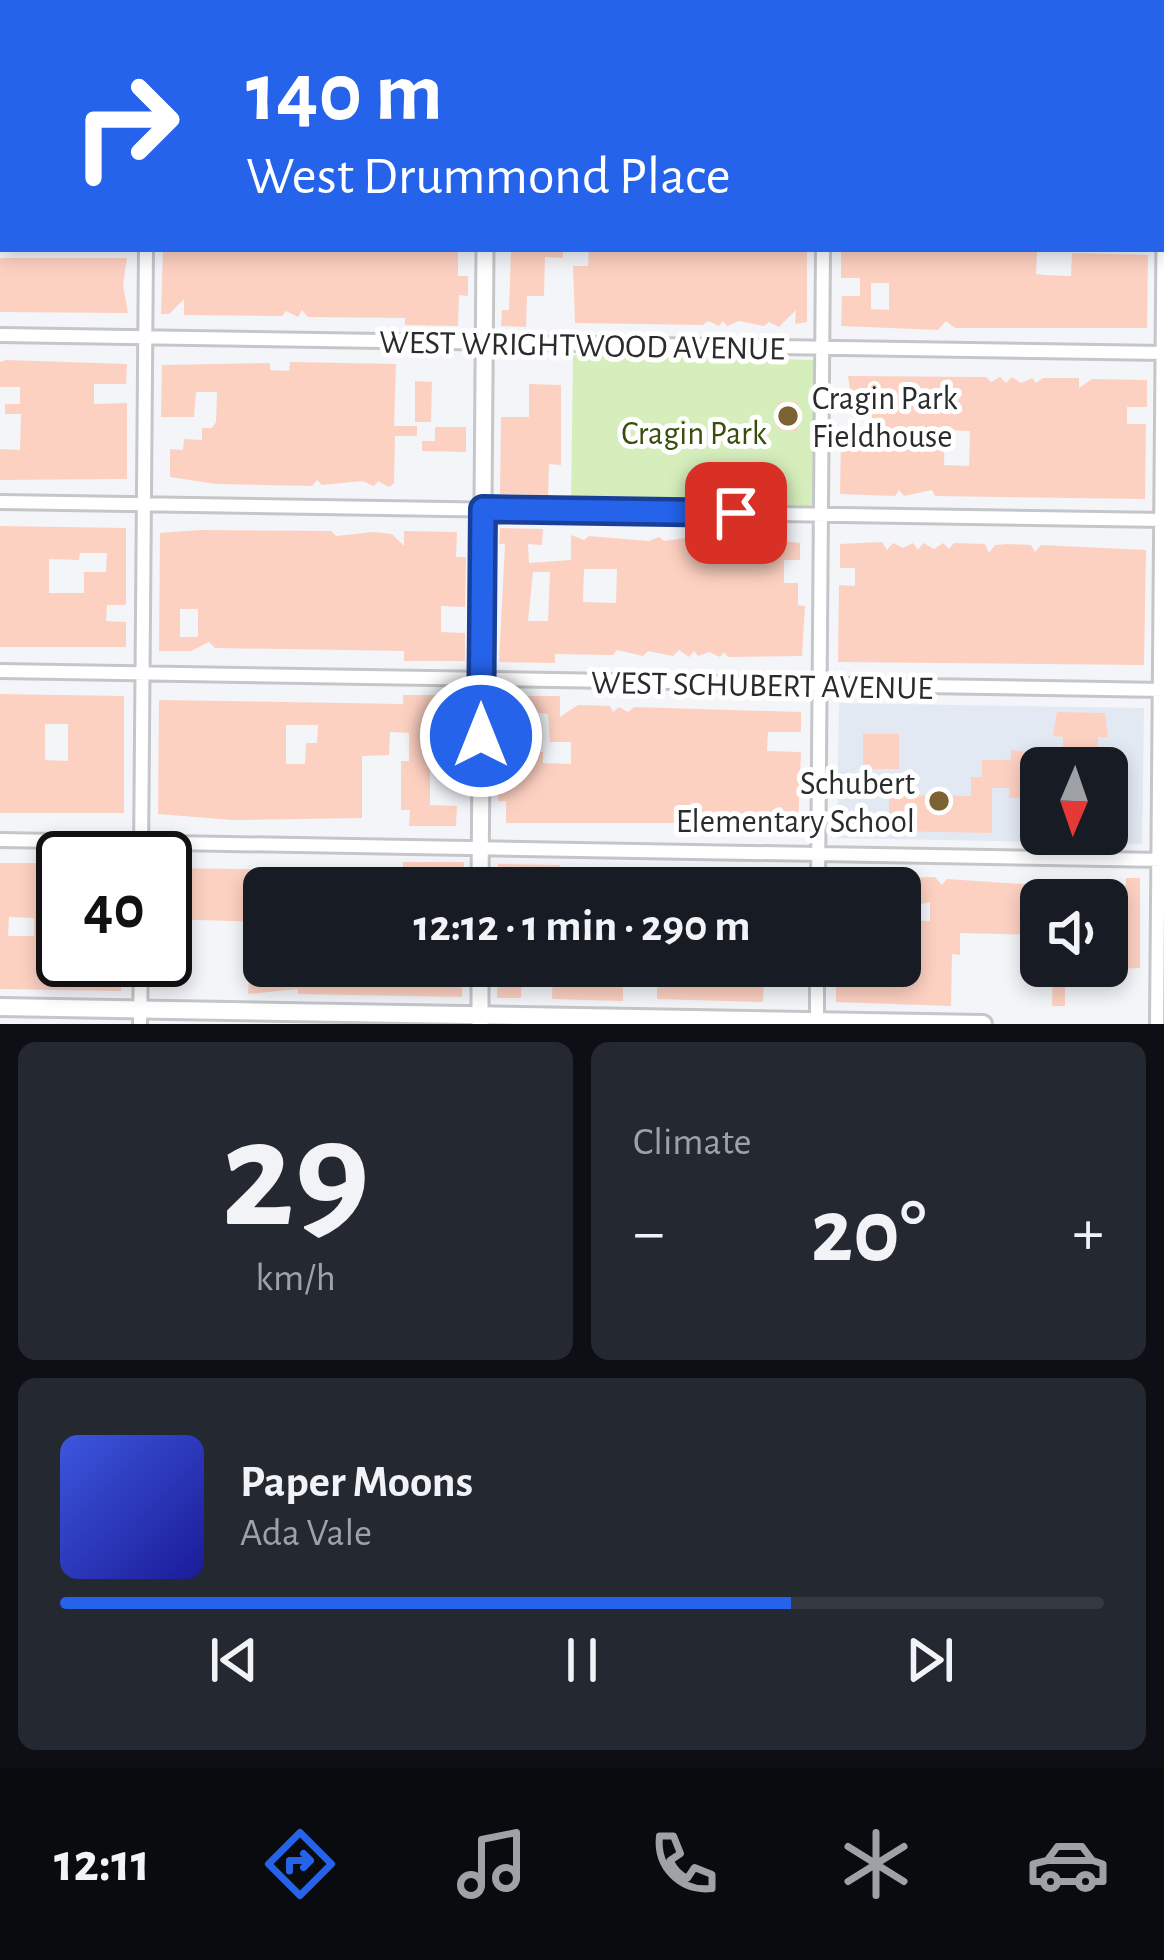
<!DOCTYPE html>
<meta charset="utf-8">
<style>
body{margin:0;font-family:"Alegreya Sans",sans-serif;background:#242831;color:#f1f3f6;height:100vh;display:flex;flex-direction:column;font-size:45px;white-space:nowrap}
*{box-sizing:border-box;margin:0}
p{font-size:39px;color:#9ea1a6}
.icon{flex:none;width:66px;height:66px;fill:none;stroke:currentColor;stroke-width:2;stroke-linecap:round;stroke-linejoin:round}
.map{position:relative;height:1024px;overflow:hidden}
.details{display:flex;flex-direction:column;gap:18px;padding:18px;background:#0d0f14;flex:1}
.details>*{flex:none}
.banner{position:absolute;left:0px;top:0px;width:1164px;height:252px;box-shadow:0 6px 18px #0003;background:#2563eb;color:#fff;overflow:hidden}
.needle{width:78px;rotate:182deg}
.fabs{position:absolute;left:1020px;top:747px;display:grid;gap:24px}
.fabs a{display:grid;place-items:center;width:108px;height:108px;border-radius:18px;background:#171b24;box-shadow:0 6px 18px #0003;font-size:60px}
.speed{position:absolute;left:36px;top:831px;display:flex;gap:24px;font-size:60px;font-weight:700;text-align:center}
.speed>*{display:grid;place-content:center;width:156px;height:156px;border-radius:50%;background:#171b24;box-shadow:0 6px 18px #0003;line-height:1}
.speed .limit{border:6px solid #111;border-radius:18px;background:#fff;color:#111}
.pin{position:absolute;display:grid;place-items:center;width:102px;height:102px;color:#fff;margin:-51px;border-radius:24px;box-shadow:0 6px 18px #0006}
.me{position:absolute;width:132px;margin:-66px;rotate:0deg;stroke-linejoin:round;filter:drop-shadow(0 0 9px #0008)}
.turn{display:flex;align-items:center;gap:42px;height:252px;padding:0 48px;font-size:54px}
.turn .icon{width:156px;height:156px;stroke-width:2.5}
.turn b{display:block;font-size:84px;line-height:102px}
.big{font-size:90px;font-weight:700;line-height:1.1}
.details .widget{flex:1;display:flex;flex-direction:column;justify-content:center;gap:18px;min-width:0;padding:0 42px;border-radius:18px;background:#242831}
.details .dial{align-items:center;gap:0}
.dial b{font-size:156px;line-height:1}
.song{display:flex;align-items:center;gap:36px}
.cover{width:144px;height:144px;border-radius:18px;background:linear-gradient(135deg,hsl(230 70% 55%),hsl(240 70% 35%))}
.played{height:12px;border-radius:6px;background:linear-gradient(90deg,#2563eb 70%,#363941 70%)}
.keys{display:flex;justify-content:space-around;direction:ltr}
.heat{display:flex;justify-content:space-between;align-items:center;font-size:66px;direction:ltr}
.details .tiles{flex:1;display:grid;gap:18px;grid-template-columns:1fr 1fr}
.widget:last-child{grid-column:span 2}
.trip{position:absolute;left:243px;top:867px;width:678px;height:120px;border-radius:18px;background:#171b24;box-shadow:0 6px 18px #0003;font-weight:700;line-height:120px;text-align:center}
.menu{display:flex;height:192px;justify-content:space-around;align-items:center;background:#090b0e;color:#9ea1a6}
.menu .icon{width:84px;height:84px}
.menu .current{color:#2563eb}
.menu b{font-size:54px;color:#f1f3f6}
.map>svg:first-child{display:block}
.built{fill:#e3e9f3;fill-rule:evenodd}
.green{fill:#d6eebc}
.building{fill:#fdd1c2;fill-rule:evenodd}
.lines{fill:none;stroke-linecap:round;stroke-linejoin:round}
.minor-casing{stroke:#c4c6ca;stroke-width:18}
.tertiary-casing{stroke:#c4c6ca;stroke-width:21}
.secondary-casing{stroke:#c4c6ca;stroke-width:22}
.minor{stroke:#fff;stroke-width:12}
.tertiary{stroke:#fff;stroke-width:15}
.secondary{stroke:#fff;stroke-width:16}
.route-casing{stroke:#184099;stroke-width:30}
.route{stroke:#2563eb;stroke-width:21}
.poi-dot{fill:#7c6133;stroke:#fff;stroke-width:4.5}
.labels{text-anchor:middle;stroke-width:10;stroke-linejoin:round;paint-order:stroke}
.street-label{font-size:33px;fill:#2a2b2c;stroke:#fff}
.poi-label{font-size:33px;fill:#2a2b2c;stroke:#fff;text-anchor:start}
.park-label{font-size:33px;fill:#364f0c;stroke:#fff}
</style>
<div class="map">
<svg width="1164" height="1024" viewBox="0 0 1164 1024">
<rect width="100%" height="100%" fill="#f3f5f9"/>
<path class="built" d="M839,703L1144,708L1142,844L837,838ZM1041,768H1107V834H1041Z"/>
<path class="green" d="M573,355L817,360L814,509L571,505Z"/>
<path class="building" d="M163,249H458V276H468V296L459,295L458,326L405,325V318L308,317L302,310L298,317L286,311L282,316L184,315V299L169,314H161Z
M511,249H563V258L545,257L544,296H527L526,327L501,326L502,310H509Z
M589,249H807V322L795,324L796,310L779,327L769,322L764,326L739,321L727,326L723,321L719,326L708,321L703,325L575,323L573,266H588Z
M841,249L1037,252L1036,274L1045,275L1071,276L1072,253L1148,255L1147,328H955L946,321L938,330L841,326L842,296H860V278H841ZM871,283H889V310L871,309Z
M0,258H127L123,285L128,313L0,312Z
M6,360L127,364L126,384H94V404L127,403V479L0,480V449L20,450L21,414H5V404H20V387H0V362Z
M290,362L396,364L394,426H417V436H395L394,483L389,487L378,481L374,486L362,481L322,485L317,480L312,486L216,484L170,477V449L183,450L184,439L202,440V428H212L216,422L217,392H196L194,417H161L162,365L270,363V370L289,371Z
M848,376L986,377L991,382L1000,377L1006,383L1012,377L1021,383L1032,378L1036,383L1043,378H1079V388L1092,379L1147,380V407H1127V424H1146L1145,499L935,496L932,490L904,496L899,490L895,496L840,494L841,439L871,440L872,411H853ZM945,430L970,431L969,466L944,465Z
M415,381L432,382L431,422H415Z
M529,384L561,385V465L549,464L548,495L500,494L501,417H529Z
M778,402H798V431L778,430Z
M435,427H466V452L422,451V441H435Z
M0,526L126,528V605H107L106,621L126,622V647H0ZM80,553H107L106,572H84V593H49V559L79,560Z
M500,528L543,529L542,545L528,544L529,563L571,560V535L584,540L589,536L649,541L659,537L664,541L693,537L705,543L732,538L738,548L744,538L756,543L759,538L800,543V560H784V583H798V605L805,606L802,656L728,657L724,652L720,657L709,652L698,656L694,651L689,657L679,650L673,656L648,651L643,656L617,650L613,655L555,654V663L499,662L505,544H499ZM584,569H617L616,603L583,602ZM533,572H550L548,621H528Z
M200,530L331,531L336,536L373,532L392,534L404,546V531L457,532L456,557H466L465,607L441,606V632L465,633V661H404V651L215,648L209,642L191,651H159L160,533ZM180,609H198V637H180Z
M882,542L887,550L893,543L903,548L913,543L918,550L923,543L934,549L943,543L949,549L954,543L985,544L989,553L995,545L1008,544L1031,545L1035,552L1041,545L1146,550L1144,665L838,662L839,585L855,586V568H840V544Z
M0,694L124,696V813H0ZM45,724H68V761L45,760Z
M403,695H456L455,724L465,725L463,754L442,755L430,747V805L457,806L456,826H409L410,810H401V761H409V733L390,732L389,755L362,756V818L232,820L158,814L159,700L403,704ZM286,725H318L317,743H306L305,764H286Z
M499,696H560V717L578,705L610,706L613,712L619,707L628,712L634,707L801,712V732H768L767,751L801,752L798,825L696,823L697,811L684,823H506V801H498ZM523,711L548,714L550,742H571V764L543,763V752H522Z
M1057,712L1105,713L1108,737H1098L1097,768H1041V793H1024V798H1009V788H992V833L889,831V795L971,796V777H982V760H1011V750L1063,756V737L1053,736Z
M863,734H899V769H863Z
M403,862H464V888H447L446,878L439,876H420L412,881V888H264V922L165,919V868L403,871Z
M0,863H63V960H124L121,991L0,989ZM9,917L34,918V936H8Z
M498,864L560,865L559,874L638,876L642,883L662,875L798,879V888H548L539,879L520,878V888H497Z
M873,876L883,882L888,876L903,889L904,878L935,877L942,885L947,879L1037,885H1126V878H1140V968L1107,969V924L1122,925L1127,897L1041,900V935L960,933V955L952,954L951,1006L836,1002V966H900L903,920L930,921V902L900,909V888L836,885V878Z
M251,947H264V966H463L462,997L298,994V989L248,994Z
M498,966H522L521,998H497Z
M553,966H623V1001L552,999Z
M657,966H789V971H797V983L764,981L763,1002L657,999Z
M1053,966H1101V982L1065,981V1006H1052Z"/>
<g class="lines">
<g class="minor-casing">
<path id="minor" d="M0,1L148,3
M825,3V0
M994,3V0
M1161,17H1164
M0,170H3
M0,335L1164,353
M0,502L1164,520
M0,671L1164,690
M0,840L1164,860
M141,858L146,249
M818,888L823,249
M140,1024L141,960
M817,1024V966
M1157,1024L1164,180"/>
</g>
<g class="tertiary-casing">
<path id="tertiary" d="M487,3V0
M480,888L485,249
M480,966V1024"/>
</g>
<g class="secondary-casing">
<path id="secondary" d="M0,1007L983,1024"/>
</g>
<use href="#minor" class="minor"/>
<use href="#tertiary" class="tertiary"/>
<use href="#secondary" class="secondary"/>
</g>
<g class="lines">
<g class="route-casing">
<path id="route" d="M481,736L483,509L736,513"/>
</g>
<use href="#route" class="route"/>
</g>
<g class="poi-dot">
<circle cx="788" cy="416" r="12"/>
<circle cx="939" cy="801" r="12"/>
</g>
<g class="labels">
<g class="street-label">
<text transform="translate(582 344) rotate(1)" y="12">WEST WRIGHTWOOD AVENUE</text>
<text transform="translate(762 684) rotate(1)" y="12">WEST SCHUBERT AVENUE</text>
</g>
<g class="poi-label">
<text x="812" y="409">Cragin Park<tspan x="812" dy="38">Fieldhouse</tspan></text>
<text x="915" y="794" text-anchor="end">Schubert<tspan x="915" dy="38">Elementary School</tspan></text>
</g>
<g class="park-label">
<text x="694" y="444">Cragin Park</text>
</g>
</g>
</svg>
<div class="fabs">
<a><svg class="needle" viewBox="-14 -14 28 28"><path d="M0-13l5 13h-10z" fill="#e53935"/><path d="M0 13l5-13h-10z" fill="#9ea1a6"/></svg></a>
<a><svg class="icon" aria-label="sound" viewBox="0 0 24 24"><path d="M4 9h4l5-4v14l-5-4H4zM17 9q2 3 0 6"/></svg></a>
</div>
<div class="speed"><div class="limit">40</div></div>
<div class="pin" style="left:736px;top:513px;background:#d93025"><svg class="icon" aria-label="arrive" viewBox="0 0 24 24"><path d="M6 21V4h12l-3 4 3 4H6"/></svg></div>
<svg class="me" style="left:481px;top:736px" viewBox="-20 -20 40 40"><circle r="17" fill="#2563eb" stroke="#fff" stroke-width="3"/><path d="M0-11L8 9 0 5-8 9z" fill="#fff"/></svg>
<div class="trip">12:12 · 1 min · 290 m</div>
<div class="banner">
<div class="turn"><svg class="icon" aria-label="right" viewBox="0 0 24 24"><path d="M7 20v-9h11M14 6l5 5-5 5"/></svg><div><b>140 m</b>West Drummond Place</div></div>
</div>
</div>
<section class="details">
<div class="tiles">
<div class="widget dial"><b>29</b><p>km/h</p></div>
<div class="widget"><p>Climate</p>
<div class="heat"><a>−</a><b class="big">20°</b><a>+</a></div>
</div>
<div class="widget">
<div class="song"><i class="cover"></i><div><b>Paper Moons</b><p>Ada Vale</p></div></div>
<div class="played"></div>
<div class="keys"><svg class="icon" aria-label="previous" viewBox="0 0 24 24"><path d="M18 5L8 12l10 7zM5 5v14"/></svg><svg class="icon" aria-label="pause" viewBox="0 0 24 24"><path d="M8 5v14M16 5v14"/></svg><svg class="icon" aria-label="next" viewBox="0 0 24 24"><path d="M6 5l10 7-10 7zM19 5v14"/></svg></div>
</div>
</div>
</section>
<nav class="menu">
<b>12:11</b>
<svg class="icon current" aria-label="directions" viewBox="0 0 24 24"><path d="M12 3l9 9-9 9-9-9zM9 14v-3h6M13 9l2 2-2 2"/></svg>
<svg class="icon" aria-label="music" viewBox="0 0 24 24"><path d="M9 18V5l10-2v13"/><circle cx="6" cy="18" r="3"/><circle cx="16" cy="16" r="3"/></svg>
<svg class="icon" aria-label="phone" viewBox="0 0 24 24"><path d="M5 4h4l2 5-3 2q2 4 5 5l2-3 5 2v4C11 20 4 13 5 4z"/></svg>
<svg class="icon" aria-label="climate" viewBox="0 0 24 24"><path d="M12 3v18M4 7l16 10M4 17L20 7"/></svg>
<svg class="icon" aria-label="car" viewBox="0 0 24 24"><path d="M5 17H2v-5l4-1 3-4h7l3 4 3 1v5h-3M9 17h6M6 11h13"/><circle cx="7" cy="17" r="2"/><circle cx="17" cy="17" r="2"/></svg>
</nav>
